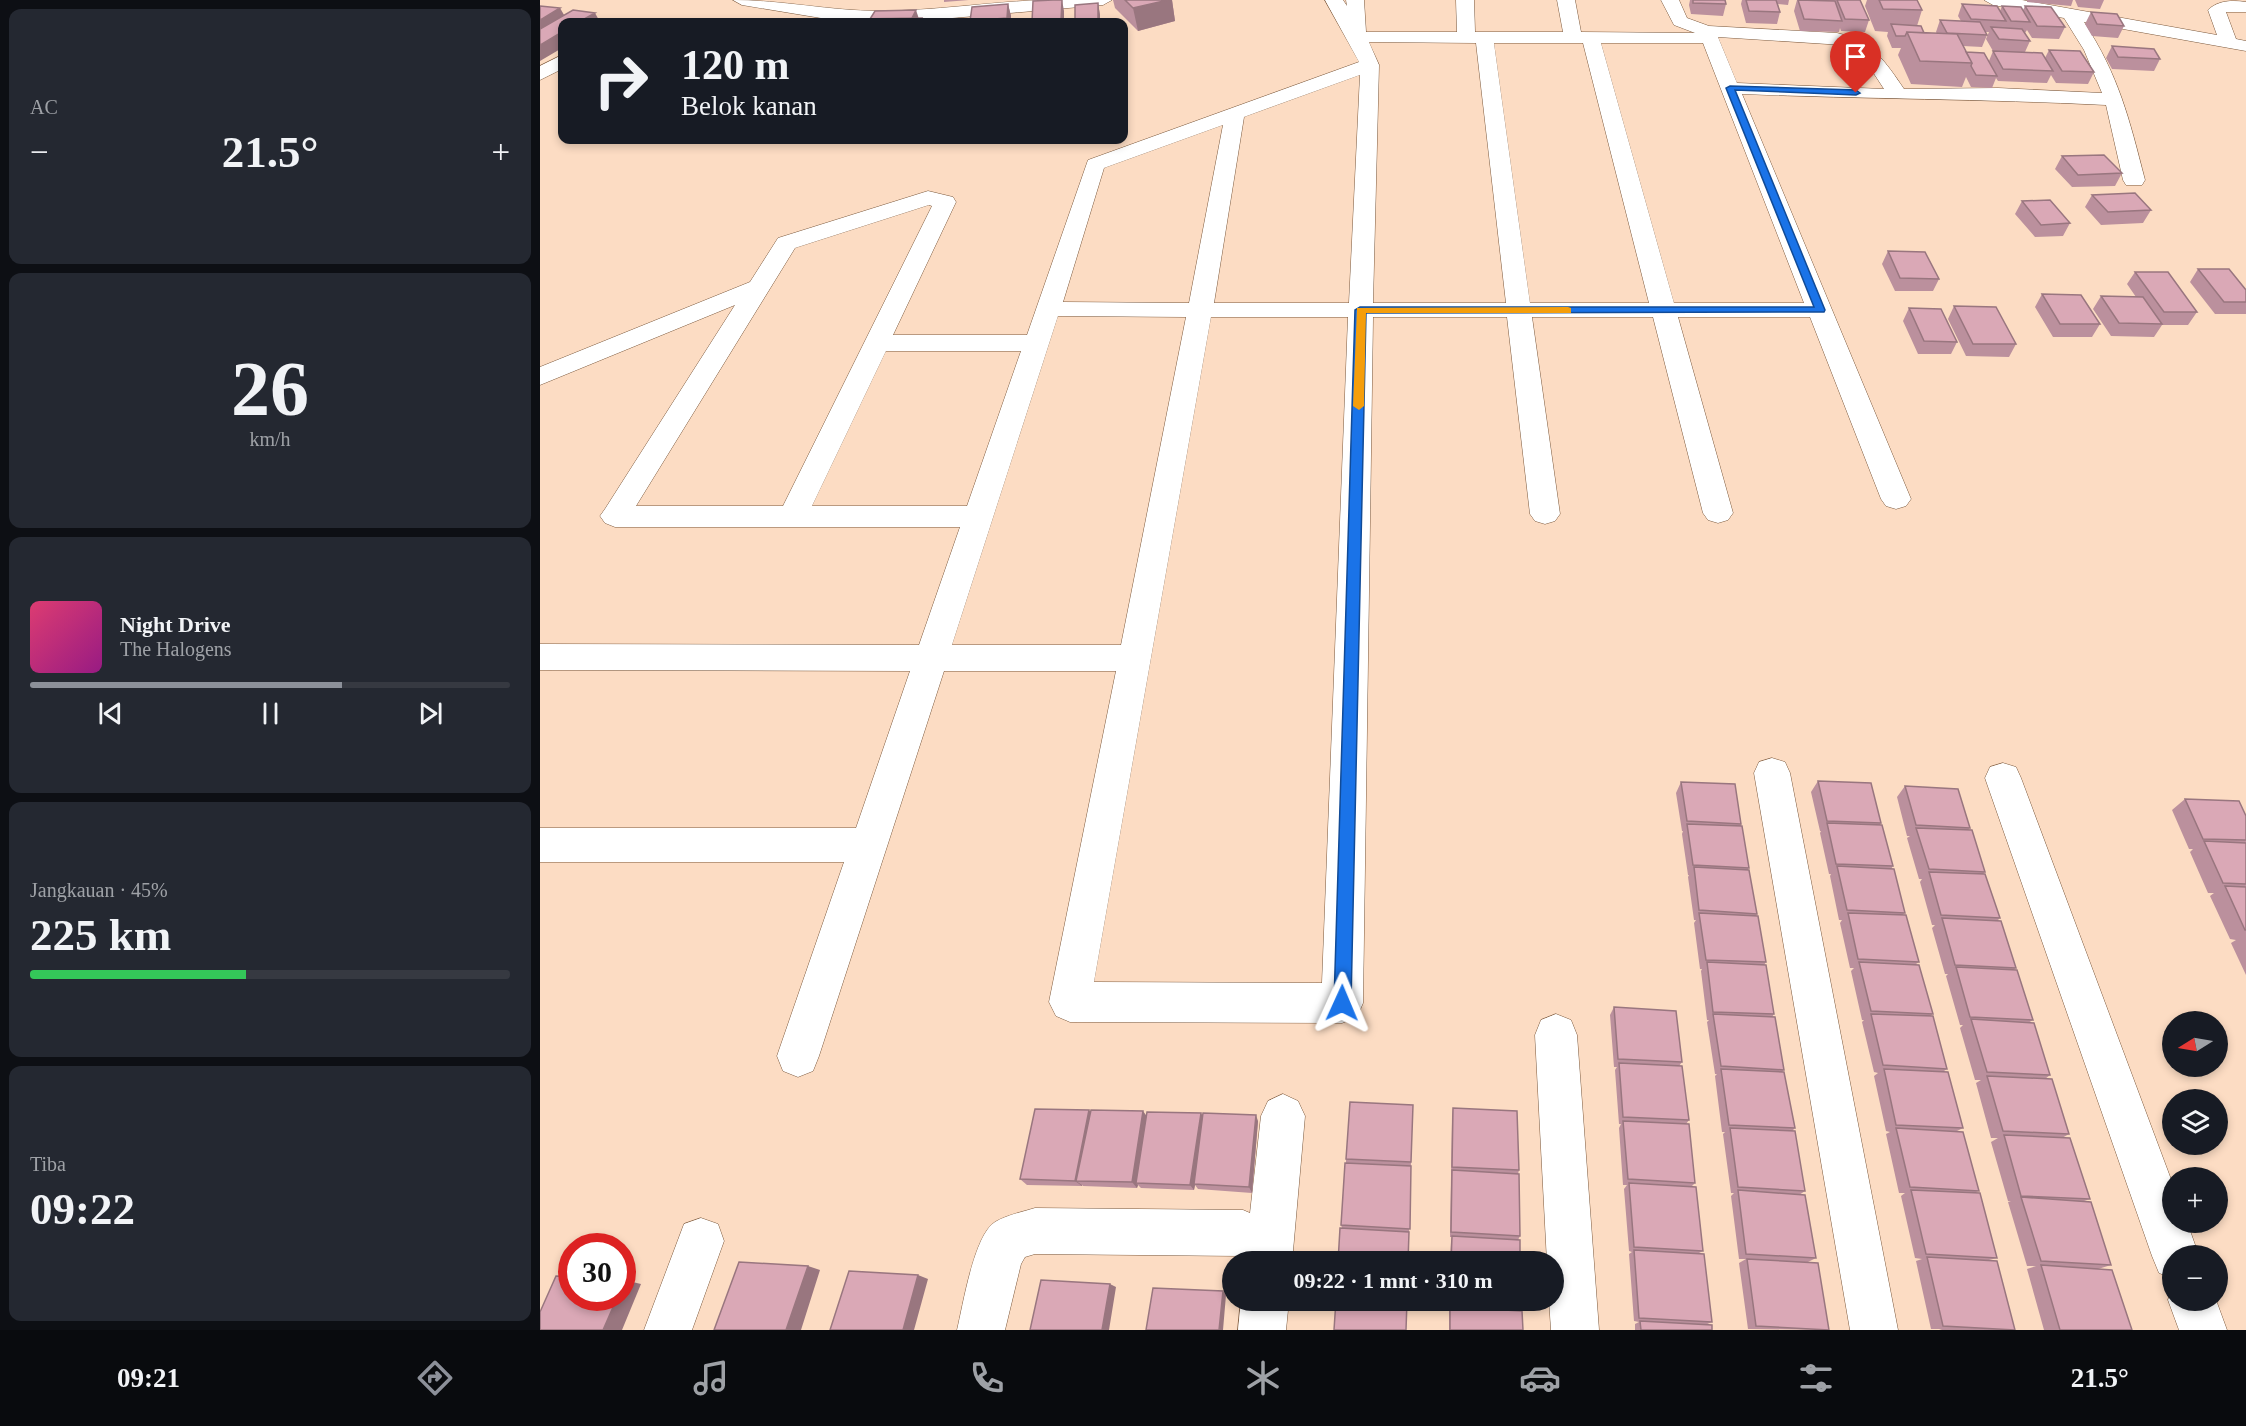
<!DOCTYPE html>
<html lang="id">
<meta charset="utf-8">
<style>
body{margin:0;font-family:"Times New Roman",serif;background:#242831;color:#f1f3f6;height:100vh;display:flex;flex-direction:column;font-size:22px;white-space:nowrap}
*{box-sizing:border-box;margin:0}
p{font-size:20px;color:#9ea1a6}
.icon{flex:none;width:33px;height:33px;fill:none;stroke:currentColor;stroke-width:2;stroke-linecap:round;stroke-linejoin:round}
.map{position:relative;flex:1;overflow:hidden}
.sheet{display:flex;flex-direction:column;gap:9px;padding:9px;background:#0d0f14;width:540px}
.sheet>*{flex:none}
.guide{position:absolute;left:18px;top:18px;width:570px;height:126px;border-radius:12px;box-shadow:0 3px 9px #0003;background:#171b24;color:#f1f3f6;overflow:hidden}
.needle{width:39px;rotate:259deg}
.controls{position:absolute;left:1622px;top:1011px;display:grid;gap:12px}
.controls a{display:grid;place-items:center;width:66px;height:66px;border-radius:50%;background:#171b24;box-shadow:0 3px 9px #0003;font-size:30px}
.speed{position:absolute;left:18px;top:1233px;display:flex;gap:12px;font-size:30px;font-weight:700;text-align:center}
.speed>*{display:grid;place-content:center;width:78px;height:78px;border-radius:50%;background:#171b24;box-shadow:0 3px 9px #0003;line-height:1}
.speed .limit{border:9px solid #d22;background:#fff;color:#111}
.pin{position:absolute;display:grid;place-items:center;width:51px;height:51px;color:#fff;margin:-62px -26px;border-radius:50% 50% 50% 0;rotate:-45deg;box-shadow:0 0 6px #0007}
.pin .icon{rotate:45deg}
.me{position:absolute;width:66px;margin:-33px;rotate:1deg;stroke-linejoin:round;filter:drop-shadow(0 0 4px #0008)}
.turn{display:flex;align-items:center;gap:21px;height:126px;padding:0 24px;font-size:27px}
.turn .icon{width:78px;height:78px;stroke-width:2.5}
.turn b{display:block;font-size:42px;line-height:51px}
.big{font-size:45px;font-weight:800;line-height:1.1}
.sheet .card{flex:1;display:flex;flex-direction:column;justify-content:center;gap:9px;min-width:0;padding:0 21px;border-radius:12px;background:#242831}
.sheet .dial{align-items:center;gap:0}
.dial b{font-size:78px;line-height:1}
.song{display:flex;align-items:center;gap:18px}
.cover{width:72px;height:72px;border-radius:9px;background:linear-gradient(135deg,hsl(340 70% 55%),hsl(310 70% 35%))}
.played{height:6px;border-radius:3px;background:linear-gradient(90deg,#8c9099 65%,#363941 65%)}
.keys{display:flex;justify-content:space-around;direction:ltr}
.heat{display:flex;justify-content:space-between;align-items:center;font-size:33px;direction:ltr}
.charge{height:9px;border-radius:4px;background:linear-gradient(90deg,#34c759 45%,#363941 0)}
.trip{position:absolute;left:682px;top:1251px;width:342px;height:60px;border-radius:30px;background:#171b24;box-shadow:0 3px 9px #0003;font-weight:800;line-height:60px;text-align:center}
.tabs{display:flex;height:96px;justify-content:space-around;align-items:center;background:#090b0e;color:#9ea1a6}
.tabs .icon{width:42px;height:42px}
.tabs .current{color:#8c9099}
.tabs b{font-size:27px;color:#f1f3f6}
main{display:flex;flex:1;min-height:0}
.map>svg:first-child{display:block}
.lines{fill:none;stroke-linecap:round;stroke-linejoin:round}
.minor-casing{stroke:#7b593d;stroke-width:1}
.minor{fill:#fff;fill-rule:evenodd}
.wall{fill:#bb909d;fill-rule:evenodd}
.shaded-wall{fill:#99767f}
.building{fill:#daa8b6;stroke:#99767f;stroke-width:1.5}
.route{fill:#1a73e8;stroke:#114b97;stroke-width:1.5}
.slow{fill:#f59e0b}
</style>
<main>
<section class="sheet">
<div class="card"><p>AC</p>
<div class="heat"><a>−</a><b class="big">21.5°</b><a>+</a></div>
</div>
<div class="card dial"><b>26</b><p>km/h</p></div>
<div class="card">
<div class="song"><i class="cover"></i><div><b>Night Drive</b><p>The Halogens</p></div></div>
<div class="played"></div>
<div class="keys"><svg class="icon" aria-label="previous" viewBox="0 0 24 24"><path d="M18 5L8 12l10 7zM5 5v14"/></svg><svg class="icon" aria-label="pause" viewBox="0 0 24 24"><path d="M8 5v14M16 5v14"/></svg><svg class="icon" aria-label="next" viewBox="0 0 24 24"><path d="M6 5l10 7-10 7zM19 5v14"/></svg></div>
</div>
<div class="card"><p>Jangkauan · 45%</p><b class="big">225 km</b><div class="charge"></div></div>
<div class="card"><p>Tiba</p><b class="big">09:22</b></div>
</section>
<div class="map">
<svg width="1706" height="1330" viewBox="0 0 1706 1330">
<rect width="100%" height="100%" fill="#fcdcc3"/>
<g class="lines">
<g class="minor-casing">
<path id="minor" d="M193,0C242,0 290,11 339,11C394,11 448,2 503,0C526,0 549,0 572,0L563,5L378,21L293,20L202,5Z
M785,0H803L807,6L806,0H824L826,32H917L916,0H934L935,32H1023L1017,0H1035L1041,32L1155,33L1134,25L1121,0H1139L1147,18L1169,26L1297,33C1332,41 1345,61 1364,89L1458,88L1562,93L1544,50L1524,18L1453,5L1444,0H1482L1677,35L1668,10C1678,0 1693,0 1706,2V12H1686L1696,39L1706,41V51L1544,22C1579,76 1589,118 1605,180L1602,185H1586L1583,180L1566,105C1445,99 1324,99 1202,94L1371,499L1366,506L1356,509L1346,506L1341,499L1270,317H1138L1193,513L1188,520L1178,523L1168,520L1163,513L1113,317H992L1020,514L1015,521L1005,524L995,521L990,514L967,317H833L823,1003L817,1017L802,1023L530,1022L516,1016L509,1002L576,671H404L279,1056L273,1071L258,1077L243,1071L237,1056L304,862H0V828H316L370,671L0,670V644L379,645L420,527H75L65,523L60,516L65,509L195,305L0,385V367L210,282L238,238L388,191L413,197L416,202L353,335H487L548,160L819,62ZM1178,37L1303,45L1327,63L1344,89L1197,83ZM829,42L936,43L966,303H833L839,65ZM954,43H1043L1109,303H990ZM1061,43H1163L1264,303H1134ZM820,75L809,303H674L704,117ZM683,125L649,303L523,302L564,168ZM389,205L392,206L243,506H96L255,248ZM518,316L646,317L581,645H412ZM671,317H808L782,983L554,982ZM346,351H481L427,506H272Z
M22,55V69L0,80V66Z
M1232,758L1245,762L1250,773L1358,1330H1310L1214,773L1219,762Z
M1463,763L1476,767L1481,778L1632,1182V1222H1647L1659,1256H1632V1278L1619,1273L1612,1256L1445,778L1450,767Z
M1016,1014L1031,1020L1037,1035L1059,1330H1011L1009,1300H1014V1262H1007L995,1035L1001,1020Z
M743,1094L758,1101L765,1116L752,1262H704L701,1256L495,1254L485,1257L481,1264L465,1330H417C423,1305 434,1235 455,1222C467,1215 482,1212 495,1208L703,1210L710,1213L721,1116L728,1101Z
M161,1218L178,1224L184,1241L152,1330H104L144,1224Z
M1632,1290V1300H1676L1687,1330H1639L1628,1300Z
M701,1300H749L746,1330H698Z"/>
</g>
<use href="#minor" class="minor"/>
</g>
<path class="wall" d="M404,0H429L404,2Z
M573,0H632L635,21L598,31L575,8Z
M1150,0H1185L1186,4L1183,16L1151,14L1149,5Z
M1202,0H1249L1248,5L1238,4L1240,12L1237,24L1206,23L1201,4Z
M1257,0H1320L1329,20L1325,32L1301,31L1300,28L1299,32L1260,31L1254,11Z
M1327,0H1377L1382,10L1377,26L1384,33L1397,34L1396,32L1400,20L1421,21L1418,16L1422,4L1460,11L1462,6L1483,10L1485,6L1525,27L1519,39L1492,38L1487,30L1485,33L1490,41L1485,52L1505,58L1509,50L1554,72L1548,84L1516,83L1511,75L1507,83L1458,81L1456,78L1452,88L1431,87L1426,77L1422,87L1371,84L1358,55L1361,48H1352L1347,36L1348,32L1335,31L1325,6ZM1445,32H1449L1446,39L1453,51L1449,61L1426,52L1423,46L1442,47L1447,35Z
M1487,0H1533L1531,6L1487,2Z
M1535,0H1564L1560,9L1538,7Z
M558,3L560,15V22H535V20Z
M468,4L471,16V22H430V21Z
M1551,12L1584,26L1578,38L1552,36L1545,24Z
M1572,46L1620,59L1614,71L1572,69L1566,58Z
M1522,156L1582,173L1575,186L1532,187L1515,169Z
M1552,195L1611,210L1603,223L1561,225L1545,207Z
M1482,201L1530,223L1523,236L1495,237L1475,214Z
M1348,251L1399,279L1393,291H1355L1342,264Z
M1658,269L1706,290V314H1675L1650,282Z
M1595,272L1657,312L1648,325H1622L1614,337L1571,336L1553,309L1561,296L1596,297L1587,284Z
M1502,294L1560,324L1552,337H1513L1495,307Z
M1414,306L1476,344L1469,357L1426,356L1408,319Z
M1369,308L1417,342L1411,354H1378L1363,321Z
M1278,781L1341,823L1340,825L1353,866L1351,869L1365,913L1362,915L1379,962L1376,964L1393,1014L1390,1016L1407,1069L1404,1071L1423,1128L1417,1131L1439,1191L1433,1193L1457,1258L1449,1260L1475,1330H1399L1402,1329H1391L1376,1261L1382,1259L1375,1258L1361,1196L1365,1193H1359L1346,1134L1350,1132L1346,1131L1334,1076L1338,1073L1334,1072L1322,1022L1324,1020H1322L1311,971L1314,968H1310L1300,923L1302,920H1299L1290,876L1291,874H1289L1280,833L1281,831H1280L1271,792Z
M1141,782L1201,824V826L1209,868L1208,869L1217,914L1216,916L1226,962L1224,965L1234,1014L1232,1017L1244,1070L1242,1072L1255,1128L1252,1131L1265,1191L1259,1195L1276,1258L1268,1262L1289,1330L1208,1329L1199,1263L1206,1259H1199L1191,1196L1194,1193H1191L1183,1134L1185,1132H1182L1175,1076L1177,1074H1175L1167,1022L1169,1020H1167L1161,971L1162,969H1160L1154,923L1156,920H1154L1148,877L1149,875H1148L1142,834L1143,831H1142L1136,793Z
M1365,786L1430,828L1428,830L1445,872L1443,874L1460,918L1458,920L1476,968L1473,970L1493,1020L1488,1023L1510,1075L1505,1079L1529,1134L1522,1138L1550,1199L1544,1201L1571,1265L1558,1269L1592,1330H1504L1487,1269L1496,1266H1487L1468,1202L1471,1201H1468L1451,1142L1458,1138H1451L1436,1083L1441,1080H1435L1420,1028L1423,1025H1420L1406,976L1408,974H1405L1392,928L1395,925H1392L1380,882L1382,879H1379L1367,838L1370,836H1367L1357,797Z
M1645,799L1706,816V975L1691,943L1696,940L1690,939L1670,896L1674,893H1668L1650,852L1653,849H1649L1632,810Z
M1074,1007L1142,1062L1139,1066L1149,1120L1146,1124L1155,1183L1151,1187L1163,1251L1159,1253L1172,1322L1165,1325L1172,1330H1095V1324L1099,1322L1094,1321L1089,1254L1092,1252L1089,1251L1084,1189L1087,1185H1083L1079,1128L1081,1124H1079L1075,1070L1077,1067H1074L1070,1015Z
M913,1108L979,1170L978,1174L980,1236L978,1240L980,1262H910L911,1241L912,1237H910L912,1115Z
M551,1112L606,1115L661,1113L663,1117L718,1121L712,1193L658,1189L655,1185L654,1190L601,1188L598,1185L597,1188L543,1186L542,1185V1186L487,1185L480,1179Z
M806,1159L871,1162L869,1233L802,1228L801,1225L806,1163Z
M910,1300H981V1306L978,1310L909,1306Z
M910,1307L983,1330H909V1310Z"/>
<path class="shaded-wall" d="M522,0L524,11V22H521V21Z
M628,0H632L635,21L598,31L593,8Z
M558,3L560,15V22H559L558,19Z
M468,4L471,16V22H468L467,18Z
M20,8L27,20L0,35V20Z
M376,10L380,22L382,18L383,22H370Z
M55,13L60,22H39Z
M22,32V48L0,61V45Z
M549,1110L555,1117L536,1181L542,1185V1186L535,1181Z
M603,1111L608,1118L596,1183L598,1185L597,1188L592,1182Z
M661,1113L664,1120L654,1184L655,1185L654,1190L650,1185Z
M716,1115L718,1121L712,1193L709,1187Z
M268,1266L280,1270L261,1330H246Z
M378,1275L388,1279L374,1330H363Z
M84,1280L101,1284L82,1330H63L77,1298H82V1285Z
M570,1284L576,1287L569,1330H562Z
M683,1291L686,1295L683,1330H679Z"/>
<path class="building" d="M513,0H522L521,21L492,22L493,1Z
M585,0H628L593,8Z
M1153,0H1185L1186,4L1153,3Z
M1206,0H1236L1240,12L1209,11Z
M1258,0L1295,1L1302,21L1264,19Z
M1297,0H1320L1329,20L1305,19Z
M1339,0H1377L1382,10L1343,9Z
M558,3V19L535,20V5Z
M468,4L467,18L430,21L432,7Z
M1422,4L1457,6L1466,21L1431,19Z
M0,6L20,8L0,20Z
M1462,6L1481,7L1490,22L1471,21Z
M1485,6L1511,7L1525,27L1497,26Z
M33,10L55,13L39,22H22V32L0,45V29Z
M376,10L372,18L330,19L335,11Z
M1551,12L1577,14L1584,26L1557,24Z
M382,18L380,22H312L314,19Z
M1400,20L1440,22L1447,35L1407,33Z
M1351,24L1381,26L1384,33L1367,32L1365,36H1356Z
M1451,27L1482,29L1490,41L1459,39Z
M1367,32L1417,34L1432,63L1380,61Z
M1572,46L1614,49L1620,59L1578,57Z
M1509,50L1540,51L1554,72L1522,71Z
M1453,51L1502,53L1513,71L1463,69Z
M1426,52L1444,53L1457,76L1436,75L1431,66L1432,63Z
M1564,155L1582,173L1538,175L1522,156Z
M1595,193L1611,210L1568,212L1552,195Z
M1510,200L1530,223L1501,225L1482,201Z
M1348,251L1385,252L1399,279L1360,278Z
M1658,269H1689L1706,290V302H1684Z
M1595,272H1628L1657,312H1624Z
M1502,294L1541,295L1560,324H1520Z
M1561,296L1603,297L1622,324L1579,323Z
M1414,306L1456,307L1476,344H1433Z
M1369,308L1401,309L1417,342L1384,341Z
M1278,781L1331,783L1341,823L1287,821Z
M1141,782L1195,784L1201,824L1147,821Z
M1365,786L1418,789L1430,828L1376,825Z
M1645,799L1699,801L1706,816V840L1663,839Z
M1287,823L1342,825L1353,866L1296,864Z
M1147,824L1202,826L1209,868L1153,865Z
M1376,828L1432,830L1445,872L1389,869Z
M1664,841L1706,843V884L1683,883Z
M1297,866L1354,869L1365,913L1307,910Z
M1154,867L1209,870L1217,914L1159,910Z
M1389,872L1445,874L1460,918L1401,915Z
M1685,886L1706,887V930H1705Z
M1159,913L1218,916L1226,962L1166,960Z
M1308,913L1366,915L1379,962L1318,959Z
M1402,918L1461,921L1476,968L1415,965Z
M1167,962L1226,965L1234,1014L1173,1012Z
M1319,962L1379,965L1393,1014L1331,1011Z
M1416,967L1477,970L1493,1020L1430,1017Z
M1074,1007L1136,1011L1142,1062L1078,1059Z
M1173,1014L1235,1017L1244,1070L1181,1066Z
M1331,1014L1393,1016L1407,1069L1343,1065Z
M1431,1019L1494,1023L1510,1075L1447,1072Z
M1079,1063L1142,1066L1149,1120L1083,1117Z
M1181,1069L1244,1072L1255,1128L1189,1125Z
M1344,1069L1408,1072L1423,1128L1356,1125Z
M1447,1076L1512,1079L1529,1134L1463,1131Z
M810,1102L873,1105L871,1162L806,1159Z
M913,1108L977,1111L979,1170L912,1167Z
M495,1109L549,1110L535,1181L480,1179Z
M551,1110L603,1111L592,1182L536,1181Z
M607,1112L661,1113L650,1185L596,1183Z
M663,1113L716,1115L709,1187L654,1184Z
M1083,1121L1149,1124L1155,1183L1088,1179Z
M1190,1128L1255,1131L1265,1191L1198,1187Z
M1356,1128L1423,1132L1439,1191L1370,1187Z
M1464,1135L1530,1138L1550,1199L1481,1196Z
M805,1163L871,1166L870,1229L801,1225Z
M912,1170L979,1174L980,1236L911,1232Z
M1089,1183L1156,1187L1163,1251L1094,1247Z
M1198,1190L1265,1195L1276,1258L1206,1254Z
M1371,1190L1440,1193L1457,1258L1386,1254Z
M1481,1197L1551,1202L1571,1265L1501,1261Z
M800,1228L869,1232L868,1262H798Z
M912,1236L980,1240V1262H911Z
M1094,1250L1164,1254L1172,1322L1099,1318Z
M1387,1257L1457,1261L1475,1330L1403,1326Z
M1207,1259L1278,1263L1289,1330L1216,1326Z
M199,1262L268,1266L246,1330H174Z
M1501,1265L1572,1270L1592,1330H1520Z
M309,1271L378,1275L363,1330H290Z
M16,1276L32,1277V1298H77L63,1330H0V1312Z
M501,1280L570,1284L562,1330H490Z
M613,1288L683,1291L679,1330H606Z
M796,1300L867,1301L866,1330H794Z
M911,1300H981V1306L911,1302Z
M910,1307L982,1311L983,1330H910Z
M1100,1321L1172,1325V1330H1101Z"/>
<path class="route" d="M1190,86L1316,90L1320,93L1316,95L1195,90L1285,310L1284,312L826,313L811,1003L808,1009L802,1011L797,1009L794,1003L815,310L820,307H1274L1186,88Z"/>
<path class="slow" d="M1028,307L1031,308V313H826L824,406L819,410L813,406L817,308Z"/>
</svg>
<div class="controls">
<a><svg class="needle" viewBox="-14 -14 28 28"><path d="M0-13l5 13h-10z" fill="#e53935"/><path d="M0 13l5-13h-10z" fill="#9ea1a6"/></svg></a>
<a><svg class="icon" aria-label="layers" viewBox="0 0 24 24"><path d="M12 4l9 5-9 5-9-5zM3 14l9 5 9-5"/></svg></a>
<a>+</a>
<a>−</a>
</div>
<div class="speed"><div class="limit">30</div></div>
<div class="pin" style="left:1316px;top:93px;background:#d93025"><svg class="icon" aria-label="arrive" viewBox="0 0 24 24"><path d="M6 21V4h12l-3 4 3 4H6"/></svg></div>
<svg class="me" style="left:802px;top:1003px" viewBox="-20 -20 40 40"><path d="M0-17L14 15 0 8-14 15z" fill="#1a73e8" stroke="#fff" stroke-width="4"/></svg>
<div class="trip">09:22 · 1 mnt · 310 m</div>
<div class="guide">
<div class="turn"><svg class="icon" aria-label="right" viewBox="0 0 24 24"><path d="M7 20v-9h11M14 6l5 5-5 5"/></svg><div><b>120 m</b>Belok kanan</div></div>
</div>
</div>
</main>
<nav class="tabs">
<b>09:21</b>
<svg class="icon current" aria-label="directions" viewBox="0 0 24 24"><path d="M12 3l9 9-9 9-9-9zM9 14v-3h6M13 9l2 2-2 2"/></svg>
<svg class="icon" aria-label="music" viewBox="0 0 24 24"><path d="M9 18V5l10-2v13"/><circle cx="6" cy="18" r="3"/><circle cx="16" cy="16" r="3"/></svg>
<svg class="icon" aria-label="phone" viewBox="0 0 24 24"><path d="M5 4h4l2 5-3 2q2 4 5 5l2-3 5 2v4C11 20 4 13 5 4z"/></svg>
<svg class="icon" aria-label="climate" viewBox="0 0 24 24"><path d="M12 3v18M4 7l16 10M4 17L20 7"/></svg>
<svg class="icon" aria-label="car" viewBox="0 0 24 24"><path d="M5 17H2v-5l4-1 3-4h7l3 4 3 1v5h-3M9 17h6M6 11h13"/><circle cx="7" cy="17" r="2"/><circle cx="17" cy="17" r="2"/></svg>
<svg class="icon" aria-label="filters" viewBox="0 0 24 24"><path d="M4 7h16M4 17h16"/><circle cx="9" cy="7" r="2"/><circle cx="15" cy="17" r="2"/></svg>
<b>21.5°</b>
</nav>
